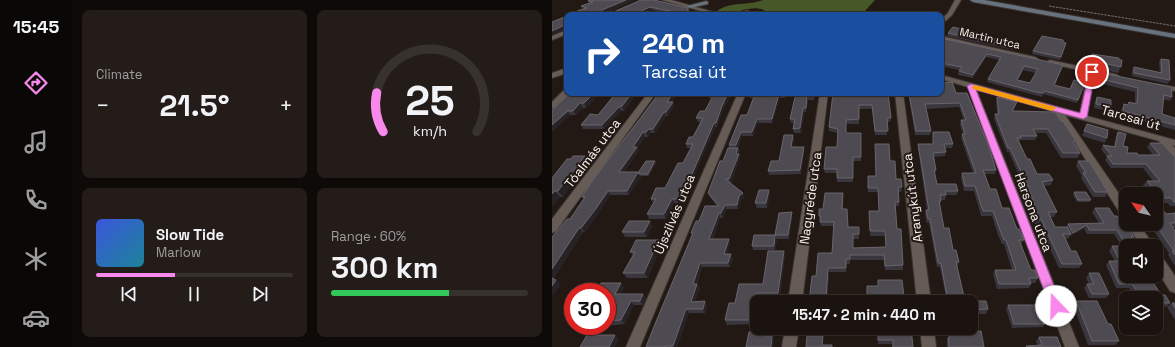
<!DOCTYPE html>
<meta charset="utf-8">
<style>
body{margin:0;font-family:"Space Grotesk",sans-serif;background:#231c18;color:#f1f3f6;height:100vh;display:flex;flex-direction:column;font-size:15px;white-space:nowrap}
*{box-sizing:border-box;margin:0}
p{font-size:13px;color:#9f9e9e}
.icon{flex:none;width:22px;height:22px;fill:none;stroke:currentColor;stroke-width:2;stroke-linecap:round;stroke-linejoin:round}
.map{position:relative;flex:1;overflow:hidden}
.sheet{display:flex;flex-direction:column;gap:10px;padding:10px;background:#0e0a08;width:480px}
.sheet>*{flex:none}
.hud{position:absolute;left:12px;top:12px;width:380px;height:84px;border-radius:8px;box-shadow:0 1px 3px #0004,0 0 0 1px #38322f;background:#1a4fa0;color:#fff;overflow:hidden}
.needle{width:26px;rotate:304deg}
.fabs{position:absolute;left:567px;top:187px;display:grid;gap:8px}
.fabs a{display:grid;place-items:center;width:44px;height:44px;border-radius:8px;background:#1a130f;box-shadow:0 1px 3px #0004,0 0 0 1px #38322f;font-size:20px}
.speed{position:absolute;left:12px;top:283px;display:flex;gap:8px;font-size:20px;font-weight:700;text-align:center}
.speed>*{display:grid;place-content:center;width:52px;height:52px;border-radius:50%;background:#1a130f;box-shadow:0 1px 3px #0004,0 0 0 1px #38322f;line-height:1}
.speed .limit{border:6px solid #d22;background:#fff;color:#111}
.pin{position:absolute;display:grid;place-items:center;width:34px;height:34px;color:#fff;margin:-17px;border:2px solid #fff;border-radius:50%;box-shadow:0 1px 4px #0007}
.me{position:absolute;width:44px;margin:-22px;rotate:339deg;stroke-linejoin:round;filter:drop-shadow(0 0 3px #0008)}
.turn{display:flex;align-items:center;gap:14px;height:84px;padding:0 12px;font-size:18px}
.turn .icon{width:52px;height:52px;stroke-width:2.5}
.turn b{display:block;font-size:28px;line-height:34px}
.big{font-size:30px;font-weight:700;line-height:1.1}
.sheet .card{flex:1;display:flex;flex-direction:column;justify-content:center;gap:6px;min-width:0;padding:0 14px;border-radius:8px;background:#231c18}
.sheet .dial{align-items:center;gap:0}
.dial svg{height:104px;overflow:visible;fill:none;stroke:#38322f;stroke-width:7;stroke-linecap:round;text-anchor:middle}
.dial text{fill:#f1f3f6;stroke:none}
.song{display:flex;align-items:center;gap:12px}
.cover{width:48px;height:48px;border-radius:6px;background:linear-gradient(135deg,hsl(230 70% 55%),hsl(190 70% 35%))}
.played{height:4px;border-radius:2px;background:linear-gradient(90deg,#f888eb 40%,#38322f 40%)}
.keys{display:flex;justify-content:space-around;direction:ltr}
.heat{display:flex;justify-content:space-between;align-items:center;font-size:22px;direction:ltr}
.charge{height:6px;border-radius:3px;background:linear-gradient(90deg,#34c759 60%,#38322f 0)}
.sheet .tiles{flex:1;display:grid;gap:10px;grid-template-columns:repeat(2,1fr)}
.trip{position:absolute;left:198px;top:295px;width:228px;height:40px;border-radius:8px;background:#1a130f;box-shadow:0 1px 3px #0004,0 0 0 1px #38322f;font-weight:700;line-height:40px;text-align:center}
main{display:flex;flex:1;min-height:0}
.tab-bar{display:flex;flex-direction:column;width:72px;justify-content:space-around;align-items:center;background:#0a0806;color:#9f9e9e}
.tab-bar .icon{width:28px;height:28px}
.tab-bar .on{color:#f888eb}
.tab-bar b{font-size:18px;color:#f1f3f6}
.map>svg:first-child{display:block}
.forest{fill:#475828}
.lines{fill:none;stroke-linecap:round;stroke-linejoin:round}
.service-casing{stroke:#3b3431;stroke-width:4}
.minor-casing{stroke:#3b3431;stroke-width:2}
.secondary-casing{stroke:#3b3431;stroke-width:2}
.path{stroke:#79716c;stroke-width:1;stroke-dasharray:2.5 1;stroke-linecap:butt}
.service{stroke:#665b55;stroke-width:3}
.minor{fill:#665b55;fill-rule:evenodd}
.secondary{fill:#67727e;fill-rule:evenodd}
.wall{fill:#39363e;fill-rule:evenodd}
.shaded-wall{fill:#272225}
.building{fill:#4e4a51;stroke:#69656a;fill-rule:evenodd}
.route{fill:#f888eb;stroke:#a15899}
.slow{fill:#f59e0b}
.labels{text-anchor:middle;stroke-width:4;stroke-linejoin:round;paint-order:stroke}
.far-street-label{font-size:11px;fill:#f9f2ef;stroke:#221914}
.street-label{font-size:13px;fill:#f9f2ef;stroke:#221914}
</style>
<main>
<nav class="tab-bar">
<b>15:45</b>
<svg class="icon on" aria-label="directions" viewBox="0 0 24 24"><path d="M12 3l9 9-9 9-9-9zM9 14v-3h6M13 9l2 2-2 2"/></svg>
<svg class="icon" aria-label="music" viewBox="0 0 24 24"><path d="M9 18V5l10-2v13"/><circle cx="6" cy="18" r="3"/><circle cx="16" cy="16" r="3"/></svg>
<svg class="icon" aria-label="phone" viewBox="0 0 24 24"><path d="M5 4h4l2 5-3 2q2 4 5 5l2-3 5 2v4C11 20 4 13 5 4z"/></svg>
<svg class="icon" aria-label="climate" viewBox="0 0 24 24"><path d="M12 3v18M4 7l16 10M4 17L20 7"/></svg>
<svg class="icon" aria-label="car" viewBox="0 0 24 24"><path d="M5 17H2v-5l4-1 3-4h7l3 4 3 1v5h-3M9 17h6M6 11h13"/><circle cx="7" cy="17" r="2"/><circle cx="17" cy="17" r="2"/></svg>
</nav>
<section class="sheet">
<div class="tiles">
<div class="card"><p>Climate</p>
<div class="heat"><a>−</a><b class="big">21.5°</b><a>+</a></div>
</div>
<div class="card dial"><svg viewBox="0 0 100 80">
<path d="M14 69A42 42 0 1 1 86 69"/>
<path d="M14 69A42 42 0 0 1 9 39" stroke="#f888eb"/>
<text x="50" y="56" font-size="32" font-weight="700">25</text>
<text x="50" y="72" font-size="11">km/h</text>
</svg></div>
<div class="card">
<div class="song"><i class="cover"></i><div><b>Slow Tide</b><p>Marlow</p></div></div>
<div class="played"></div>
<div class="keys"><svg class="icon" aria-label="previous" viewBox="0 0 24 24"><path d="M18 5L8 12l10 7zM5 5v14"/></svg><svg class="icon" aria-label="pause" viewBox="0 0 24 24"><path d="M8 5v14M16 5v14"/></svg><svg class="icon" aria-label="next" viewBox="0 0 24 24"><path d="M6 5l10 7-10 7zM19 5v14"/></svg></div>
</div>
<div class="card"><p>Range · 60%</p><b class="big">300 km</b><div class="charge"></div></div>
</div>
</section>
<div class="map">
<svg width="623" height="347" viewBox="0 0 623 347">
<rect width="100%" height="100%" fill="#221914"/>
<path class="forest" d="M211,0H323L311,13L312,15H215L216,13C205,3 190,11 177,14C174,14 168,12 165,11C179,1 195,6 211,0Z"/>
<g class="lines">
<g class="service-casing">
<path id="service" d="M184,15L195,12L205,15"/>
</g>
<g class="minor-casing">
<path id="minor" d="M110,0H119L172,15H163Z
M403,0H409L400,15L389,25V20L396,13Z
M15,30V34L0,40V36Z
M389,36L483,57L486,59L483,61L389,40Z
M498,60L563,74L567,76L563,78L543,74L535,116L623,140V146L620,145L623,148V157L620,156L607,141L513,115L574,204V217L570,216L503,112L424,89L527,347H513L416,87L389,79V75L528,113L536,72L496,63V61Z
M15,68V73L0,78V73Z
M603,84L623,87V91L603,88Z
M12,90H15V93H18L3,108H0V102Z
M96,93H104L4,231L0,233V219Z
M186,93H194L88,347H74Z
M268,93H276L250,302H236Z
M343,93H351L379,302H365Z
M575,224H587L602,246H589Z
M604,253L608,254L623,276V293L618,291L604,269Z
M233,328H247L244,347H230Z
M368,328H382L384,347H370Z"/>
</g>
<g class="secondary-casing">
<path id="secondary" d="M418,0H432L623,34V38L421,2Z
M154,1L156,2V4L138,8L135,6Z"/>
</g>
<path class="path" d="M497,6L623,26"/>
<use href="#service" class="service"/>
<use href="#minor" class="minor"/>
<use href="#secondary" class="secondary"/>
</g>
<path class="wall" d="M82,0L54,13H59L89,0L136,8L137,12L122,15L100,10L89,15H17L25,12V11L30,9L29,6L37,3L36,1Z
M396,33L430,34V35L441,37L440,39L463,47L462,50L395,36Z
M514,43L508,60L480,54L481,51Z
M389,46L511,65L503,85L526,100L525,103L491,94L490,97L435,82L436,79L448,60L434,57L421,78L406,75L407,70L389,66ZM471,70L484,73L478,83L466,80Z
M540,54L567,60L569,67L566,73L536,66L537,60Z
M609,59L618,80L616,84L580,76V70L582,67L608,73L607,62Z
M550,73L620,97L618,101L611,99L610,114L623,118V130L568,115L570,108L572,104L576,105L577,102L583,104V92L547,83L548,77Z
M18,93H48L34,108H31L24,115H18L2,130H0V110Z
M64,93H89L87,97H82L72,111H69L52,129H31L29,125L46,115Z
M107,93H126L120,102H121L122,106L116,116H114L103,133H99L96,137H93L85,148L87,151L72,172H86L104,163L97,176H88L89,177L77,195H58L46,214L33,232H31L1,279L9,284L0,296V237L18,219L32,199L30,197Z
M156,93H180L171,110L165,127H164L157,141L138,185H136L127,203H122L114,219H97L95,214L101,203L99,199L113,188L131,163L139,148H135L134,144L141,137L149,122H146L144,118L153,111L160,98H157L155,94Z
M198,93H234L233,98H228L220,123H206L201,136H190L186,148L188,152L187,154L188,158L179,183L191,193L192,198L189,200L186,209H174L171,218H168L161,239L178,243L175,254L181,259L178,267H150L145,284L148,288L143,301L155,305L153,313H137L125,347H94L140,235L139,233L147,221L165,206L158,197L156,193L177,148V145L195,115L201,98H198L197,94Z
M244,93H263L262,100H256L254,112H252L249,133H242L241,129L242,123H239L238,119Z
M281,93H336L339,118L338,122H335V135H323L320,109H307V124H294V133H309V161H301V182H285V173H273L272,169L285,147L286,133L277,131V127Z
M358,93H371L372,96L386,95L385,93H404L444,170L443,174H433L438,189L450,208L465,229L472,240L469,244L479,270L486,278L483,283H479V284L477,288L445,289L441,274L443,270H460L452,244H450L446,235L440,216H429L422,191H412L409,178L410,173H421L409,138L411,134L408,125L409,120H412L407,107L374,109L379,131L378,135H363L357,98V94H359Z
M445,97L465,102L461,111L509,121L524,141L523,145L528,153L526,158H509L494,133H484L485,136L483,140H468L467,143L475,159L485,174L501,180L499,185L492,186L505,212L502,217H498L503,227H514L516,224L547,223L540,212L543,208L562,216L572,227L582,237L580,239L582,241L579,245H569L562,234H535L532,229L518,236L516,239H513L519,251L530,264L527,268H507L486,224H482L478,213L480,209L475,194L457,152H455L442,119L443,114H445L444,101Z
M545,97L559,107L556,111L542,108L543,101Z
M535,124L555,138L553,143L530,136Z
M381,132H397L401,144L400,148H393L394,152L393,156L382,157L384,170L383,175L385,184H404L406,191L405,195H394L393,200H389V201L388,206L392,228H397L401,250H404L407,262L405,267L413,301H434L436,309L434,314H419V302H395L388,267H385L377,223H375L373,214L374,210H375L366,148V144H381Z
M566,132L571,146L575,153L586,155H601L595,147L598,143L623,157V206H618L616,203H605L614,214L623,213V228H621L623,231V266L616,255L617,253L597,224H604V194H576L579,189H595L591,185L595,181H601L591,168H559L553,160L555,157L549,149L551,145L562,146L564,136Z
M241,135L242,139L240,147H252V151L249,174L217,175L216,171L227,161Z
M338,161L344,179L350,187L349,192H346L347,202V206H343L345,229L351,265V270H333L332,260H298V264H294V272H277L275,302H257L264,276L280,253L282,226H269L268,220H267V216L271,209L291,198V209L296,227H307V239H301V248L334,247L333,236H318L317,211H327L326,192H316V176H323Z
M526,161L556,192L553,197H541L529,178L530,176L524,166Z
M37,162L11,197H8L0,206V178Z
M522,192L539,200L537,202H525L521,195Z
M218,194L215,208H205L203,203Z
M240,212V217L237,239H225L223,250H201L200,246L223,235Z
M100,226L95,237H73L70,232Z
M107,240L109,245L96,278H75L71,273L81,255L78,252Z
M560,246H574V276L609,295L618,303L614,307H604V298H583L577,288H564L554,265L557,261H563L557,251Z
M233,255L228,297L206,298L201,324L175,325L173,320L183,303L211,284Z
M537,273L557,294L554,298H537L532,288L535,284H537L534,278Z
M326,280L352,296L351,300L315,301V286H326Z
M72,287L69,294H91L94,298L91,305H82L73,324L55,326V292Z
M524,301L556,324L567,341L563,345H536L521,305Z
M620,303H623V320L615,307Z
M456,305L493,324L491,327L460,328L454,309Z
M333,328H359L361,347H340V344H326V330H333Z
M394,328H414V332L432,347H395V341L396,338Z
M487,337L509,347H473L474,346H486L484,341Z"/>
<path class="shaded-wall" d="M74,0H82L51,14L49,12L50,10Z
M98,7L100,10L89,15H80Z
M13,25L14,29L0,35V31Z
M435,54L434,57L421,78V75Z
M42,93H48L34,108L32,103Z
M81,93L82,97L72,111L70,106Z
M85,93H89L87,97Z
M121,93H126L117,106L115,102Z
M176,93H180L171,110L165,127L164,123L170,106Z
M227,94L228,98L220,123V119Z
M255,96L256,100L254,112V108Z
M121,102L122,106L116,116L114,112Z
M28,103L31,108L24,115L21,111Z
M67,107L69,111L52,129L50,125Z
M251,108L252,112L249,133L248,128Z
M16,111L18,115L2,130L0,128V125Z
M112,112L114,116L103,133L101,129Z
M205,119L206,123L201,136L200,132Z
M162,123L164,127L138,185L137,181Z
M97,129L99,133L96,137L94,132Z
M91,132L93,137L85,148L87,151L69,177L67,172L81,147Z
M189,132L190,136L185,149L184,145Z
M241,135L242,139L239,151V147Z
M252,147V151L249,174L248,170Z
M186,148L188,152L187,154L188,158L179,183L177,179Z
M33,156L37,162L11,197L6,191Z
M103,161L104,163L97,176L96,174Z
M86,172L89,177L77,195L75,191Z
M134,181L136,185L127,203L125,199Z
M217,190L218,194L215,208L214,203Z
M3,191L8,197L0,206V194Z
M56,191L58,195L46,214L33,232L29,228Z
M191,193L192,198L189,200L186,209L185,205L187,196Z
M120,199L122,203L114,219L112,214Z
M173,205L174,209L171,218L169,213Z
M240,212V217L237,239L236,235Z
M167,213L168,218L159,243L157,239Z
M98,221L100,226L95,237L92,232Z
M535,225L532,229L518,236L521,233Z
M27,228L31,232L0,280V269Z
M223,235L225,239L223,250L222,246Z
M177,239L178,243L174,259L172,254Z
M107,240L109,245L96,278L92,273Z
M232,251L233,255L228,297L226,293Z
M179,254L181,259L178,267L176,263Z
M148,263L150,267L143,288L141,284Z
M276,268L277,272L275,302H274Z
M4,280L9,284L0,296V286Z
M69,283L72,287L67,298L63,294Z
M145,284L148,288L142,306L139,302Z
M204,293L206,298L201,324L199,320Z
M91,294L94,298L91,305L88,301Z
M79,301L82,305L73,324L69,320Z
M153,301L155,305L153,313L151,309Z
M134,309L137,313L125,347H122L121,346Z
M63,335L67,339L63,347H57Z
M220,336L222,340L221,347H219Z"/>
<path class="building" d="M37,0H74L50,10L49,12L59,13L89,0H102L136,8V11L156,15H122L127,13L98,7L80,15H17L26,12L25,11L35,8L29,6L41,2L36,1Z
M15,16V26L13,25L0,31V22Z
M401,27L430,34L429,35L441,37L440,38L464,43L462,47L396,33Z
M490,36L511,40V42L514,43L509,57L481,51Z
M393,39L511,65L502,85L518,89L522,80L533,83L526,100L493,91L491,93L484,92L436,79L449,57L435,54L421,75L407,71L410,67L389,63V46ZM472,66L486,69L478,83L465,80Z
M540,54L567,58V60H570L569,67L538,60Z
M609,59L617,60L618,80L582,73V67L610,73Z
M550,73L619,87L620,97L612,95L610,114L623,118V125L571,111L572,104L576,105L577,102L585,104L586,88L549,79Z
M400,82L404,93H415L437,147L444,170H431L438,189H444L450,208H457L465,229H467L472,240H467L479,270H483L486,278H477L479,284H447L443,270H464L454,240H452L448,230L441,211H431L423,186H413L410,173H424L410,134H413L409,120H414L408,103L373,104L379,131H364L357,94H360V93H371L372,96L388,95L387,93H389V83Z
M18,93H42L32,103H28L21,111H16L0,125V110Z
M64,93H80L70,106L67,107L50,125H29L38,114L46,115Z
M107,93H121L115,102H121L114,112H112L101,129H97L94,132H91L81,147H85L67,172H86L75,191H56L43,210L29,228H27L0,269V237L15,219H18L33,197H30L40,181L90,116Z
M156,93H176L170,106L164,123H162L156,137L137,181H134L125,199H120L112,214H95L104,199H99L104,188H113L126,163H131L141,144H134L137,137H141L151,118H144L148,111H153L162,94H155Z
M198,93H232V94H227L220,119H205L200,132H189L184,145H177L189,115H195L203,94H197Z
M244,93H262L261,96H255L254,108H251L248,128L241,129L243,119H238Z
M281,93H336L339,118H335L336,131H323L320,105H307V119L294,120V133H309V157H301V178H285V169H272L274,147H285L286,129L277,127Z
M445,97L465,102L460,111L503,112L509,121H511L524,141L521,142L528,153H511L496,129H481L485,136H468L469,138H465L475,159H478L485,174H497L501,180L490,182L505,212H496L503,227H515L519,234H511L519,251H524L530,264H510L489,219H484L480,209H484L477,189L458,148H456L443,114H447Z
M545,97L559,100V107L544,104Z
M535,124L556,130L555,138L532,131Z
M381,132H397L401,144H392L394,152L381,153L384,170H382L385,184H404L406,191H393L394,195H388L389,201H387L392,228H397L401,250H404L407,262H404L413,301H434L436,309L419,310V302H396L389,263H386L378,219H376L374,210H377L366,144H381Z
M566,132L574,134L571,146L576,147L575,153H585L586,155H608L598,143H610L623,157V202H622L619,198H604V194H582L579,189H601L595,181H608L594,164H561L555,156H560L551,145L563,147Z
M232,135H241L239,147H252L248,170L216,171L219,161H227Z
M323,144H337L338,161H343L344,179H349L350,187H346L347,202H343L345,229H349L351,265L333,266L332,255H298V259H294V268H276L274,302H257L260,276H264L266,253H280L282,222H268L269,216H267V209H271L273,193H291L290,209H295L296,227H307V234H301V248L334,247L333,231H318L317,211H327L326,188H316V176H324Z
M176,148H186L184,154H187L177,179H173L191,193L187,196L185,205H173L169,213H167L157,239H177L172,254H179L176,263H148L141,284H145L139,302L153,301L151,309H134L121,346H113V347H94L103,324L141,233H139L144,221H147L153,206H167L156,193L168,161H171Z
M21,156H33L6,191H3L0,194V178L15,159H19Z
M94,161H103L96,174H87L86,173Z
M526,161H537L556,192H543L531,173H534Z
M207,190H217L214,203H203Z
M522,192H534L539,200H526Z
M604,201L614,214L623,213V223H618L623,231V255L620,251H622L603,224H604Z
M543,208H557L562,216H565L572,227H576L582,237H579L582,241L572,242L565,230H537L535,225L521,233L516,224L552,223Z
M240,212L236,235H223L222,246H200L202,235H223L227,213Z
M77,221H98L92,232H70Z
M84,240H107L92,273H71L83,252H78Z
M560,246H574V276H597L609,295H613L618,303H604V298H590L580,284H567L557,261H568Z
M216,251H232L226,293H204L199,320H173L177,303H183L187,284H211Z
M537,273H547L557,294H540L535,284H542Z
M0,278L4,280L0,286Z
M326,280H350L352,296L315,297V286H326Z
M49,283H69L63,294H91L88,301H79L69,320L55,321V292H44Z
M524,301H545L556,324H559L567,341H540Z
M620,303H623V308Z
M456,305H487L493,324H462Z
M333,328H359L361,347H341V340H326V330H334Z
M396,328H414V332L429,331L432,347H397L396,338H398Z
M214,331V336H220L219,347H194L197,332Z
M35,335H63L57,347H28Z
M255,336H271L270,345H280V347H254Z
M487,337H505L509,347H475L474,346L490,345Z"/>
<path class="route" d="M538,70L543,72L535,117L531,119L424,90L510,306L509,310L504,312L500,310L498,306L415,86L419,84L528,113Z"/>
<path class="slow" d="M423,85L503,107L504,108L500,111L421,89L420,87Z"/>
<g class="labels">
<g class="far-street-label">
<text transform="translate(438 38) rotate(13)" y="4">Martin utca</text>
</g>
<g class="street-label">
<text transform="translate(579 117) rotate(16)" y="5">Tarcsai út</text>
<text transform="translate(40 153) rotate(-53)" y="5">Tóalmás utca</text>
<text transform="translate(258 198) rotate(-82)" y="5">Nagyréde utca</text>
<text transform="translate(360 198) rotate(-97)" y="5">Aranykút utca</text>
<text transform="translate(482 212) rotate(69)" y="5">Harsona utca</text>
<text transform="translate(122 214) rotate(-67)" y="5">Újszilvás utca</text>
</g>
</g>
</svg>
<div class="fabs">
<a><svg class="needle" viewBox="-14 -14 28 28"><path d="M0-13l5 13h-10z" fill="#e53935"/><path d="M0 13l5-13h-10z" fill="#9f9e9e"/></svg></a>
<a><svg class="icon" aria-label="sound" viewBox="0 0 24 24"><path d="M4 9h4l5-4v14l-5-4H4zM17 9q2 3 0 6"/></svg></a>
<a><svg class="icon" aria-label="layers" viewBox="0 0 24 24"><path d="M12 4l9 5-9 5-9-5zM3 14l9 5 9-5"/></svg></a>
</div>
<div class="speed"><div class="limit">30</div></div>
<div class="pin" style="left:540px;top:72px;background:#d93025"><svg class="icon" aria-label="arrive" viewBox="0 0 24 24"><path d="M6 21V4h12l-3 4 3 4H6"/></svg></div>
<svg class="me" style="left:504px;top:306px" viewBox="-20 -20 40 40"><circle r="19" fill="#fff"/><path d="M0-13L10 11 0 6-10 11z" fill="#f888eb"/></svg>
<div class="trip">15:47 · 2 min · 440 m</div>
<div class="hud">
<div class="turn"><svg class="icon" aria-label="right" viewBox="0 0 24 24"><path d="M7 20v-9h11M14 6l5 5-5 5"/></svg><div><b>240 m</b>Tarcsai út</div></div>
</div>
</div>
</main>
